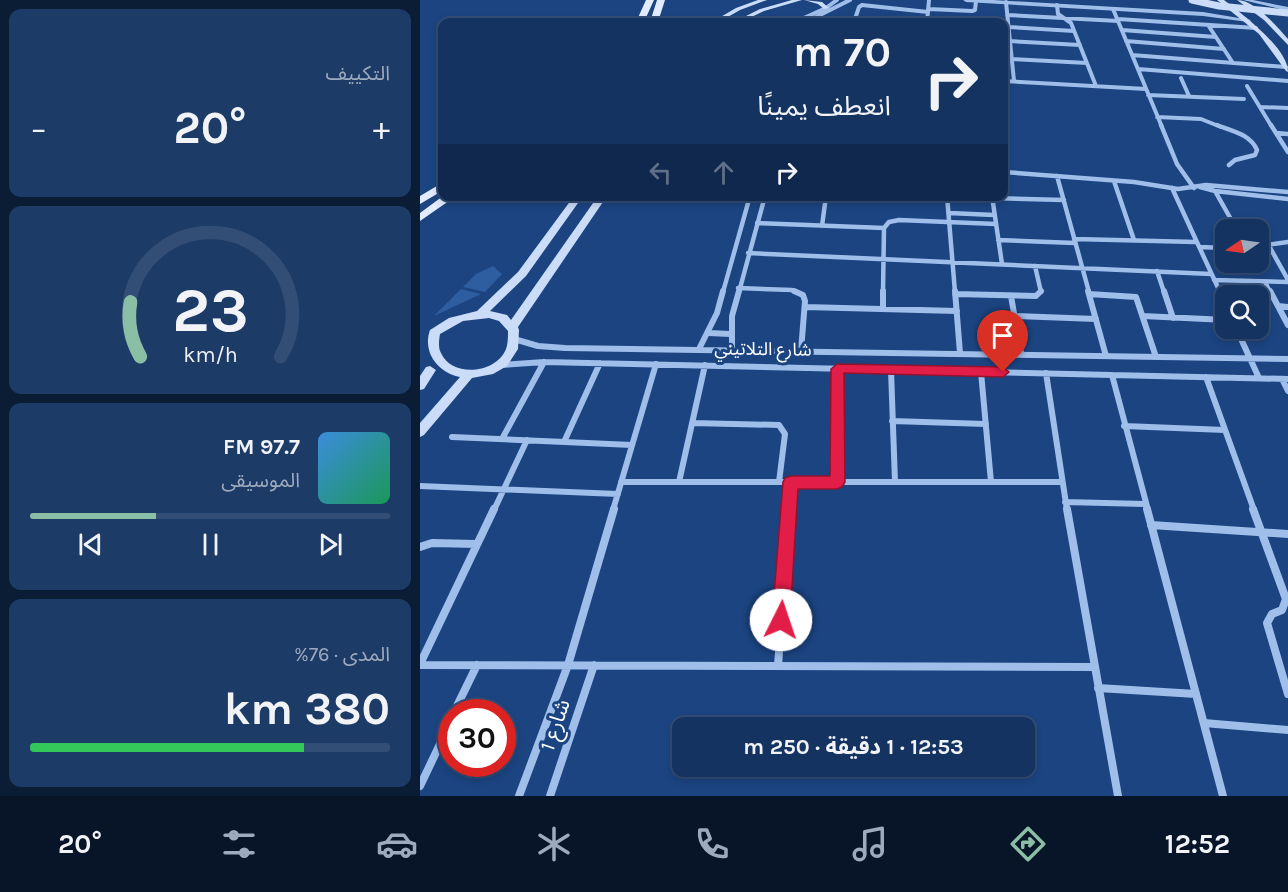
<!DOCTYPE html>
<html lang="ar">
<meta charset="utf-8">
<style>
body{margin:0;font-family:Karla,"Noto Sans Arabic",sans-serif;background:#1d3b67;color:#f1f3f6;direction:rtl;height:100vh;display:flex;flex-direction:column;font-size:22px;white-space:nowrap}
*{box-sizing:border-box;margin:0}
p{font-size:20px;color:#9daabd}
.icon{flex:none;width:33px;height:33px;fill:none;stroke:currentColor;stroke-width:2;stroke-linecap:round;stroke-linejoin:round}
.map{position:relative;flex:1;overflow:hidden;direction:ltr}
.details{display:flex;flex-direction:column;gap:9px;padding:9px;background:#0b1c35;width:420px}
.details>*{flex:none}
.banner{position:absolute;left:18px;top:18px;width:570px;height:183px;border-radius:12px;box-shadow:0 3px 9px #0003,0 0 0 2px #334e76;direction:rtl;background:#143361;color:#f1f3f6;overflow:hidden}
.needle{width:39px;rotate:257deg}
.fabs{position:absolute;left:795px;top:219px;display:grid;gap:12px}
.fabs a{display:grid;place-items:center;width:54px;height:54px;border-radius:12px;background:#143361;box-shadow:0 3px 9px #0003,0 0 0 2px #334e76;font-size:30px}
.speed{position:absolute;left:18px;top:699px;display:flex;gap:12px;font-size:30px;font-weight:700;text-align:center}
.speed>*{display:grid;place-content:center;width:78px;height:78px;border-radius:50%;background:#143361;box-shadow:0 3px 9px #0003,0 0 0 2px #334e76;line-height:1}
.speed .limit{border:9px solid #d22;background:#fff;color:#111}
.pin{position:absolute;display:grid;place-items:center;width:51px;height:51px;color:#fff;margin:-62px -26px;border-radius:50% 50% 50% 0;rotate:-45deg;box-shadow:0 0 6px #0007}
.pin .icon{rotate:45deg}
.me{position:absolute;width:66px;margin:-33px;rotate:4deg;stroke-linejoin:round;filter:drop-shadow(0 0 4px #0008)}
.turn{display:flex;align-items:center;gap:21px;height:126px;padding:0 18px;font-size:27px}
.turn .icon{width:78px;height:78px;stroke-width:2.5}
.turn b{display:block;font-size:42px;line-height:51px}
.lanes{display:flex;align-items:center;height:57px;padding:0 18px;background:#0003;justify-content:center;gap:30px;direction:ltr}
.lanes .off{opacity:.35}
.big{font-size:45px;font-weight:700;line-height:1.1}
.details .widget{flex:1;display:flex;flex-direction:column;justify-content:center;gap:9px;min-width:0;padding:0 21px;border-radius:12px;background:#1d3b67}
.details .dial{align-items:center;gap:0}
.dial svg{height:156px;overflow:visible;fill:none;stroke:#334e76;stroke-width:7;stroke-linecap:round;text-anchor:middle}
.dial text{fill:#f1f3f6;stroke:none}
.song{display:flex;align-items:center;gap:18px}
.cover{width:72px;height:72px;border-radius:9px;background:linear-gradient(135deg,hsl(210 70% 55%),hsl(150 70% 35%))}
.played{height:6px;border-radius:3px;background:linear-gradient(90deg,#8abfa5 35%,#334e76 35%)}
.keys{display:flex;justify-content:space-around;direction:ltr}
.heat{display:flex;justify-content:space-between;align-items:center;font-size:33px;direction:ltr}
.charge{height:9px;border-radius:4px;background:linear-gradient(90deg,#34c759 76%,#334e76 0)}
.trip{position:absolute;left:252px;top:717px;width:363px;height:60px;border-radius:12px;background:#143361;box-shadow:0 3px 9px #0003,0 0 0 2px #334e76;font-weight:700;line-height:60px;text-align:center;direction:rtl}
.tabs{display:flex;height:96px;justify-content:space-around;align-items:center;background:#081427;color:#9daabd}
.tabs .icon{width:42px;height:42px}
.tabs .on{color:#8abfa5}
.tabs b{font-size:27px;color:#f1f3f6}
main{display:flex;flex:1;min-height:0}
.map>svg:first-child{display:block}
.green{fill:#2e5da0}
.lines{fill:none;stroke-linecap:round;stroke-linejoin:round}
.minor-far3{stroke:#9fbeea;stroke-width:4}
.minor-far2{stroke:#9fbeea;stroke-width:4.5}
.minor-far1{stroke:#9fbeea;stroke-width:6}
.minor{stroke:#9fbeea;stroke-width:8}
.tertiary{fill:#9fbeea;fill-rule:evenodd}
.secondary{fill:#cadcf7;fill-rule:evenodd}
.primary{fill:#e2ecfe;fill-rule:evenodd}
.secondary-bridge{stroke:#cadcf7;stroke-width:7}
.route{fill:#e11d48;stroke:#92132f;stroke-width:1.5}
.labels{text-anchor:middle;stroke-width:6;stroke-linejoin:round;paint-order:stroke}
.street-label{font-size:18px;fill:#fff;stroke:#1b4481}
.near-street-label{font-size:21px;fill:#fff;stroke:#1b4481}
</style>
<main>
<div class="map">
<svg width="868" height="796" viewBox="0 0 868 796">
<rect width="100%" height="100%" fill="#1b4481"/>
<path class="green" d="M73,266L82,274L65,292L43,287L56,274Z
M41,289L61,294L14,316Z"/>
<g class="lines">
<path class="minor-far3" d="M586,2L594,81
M637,5L638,14L651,23L676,86
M509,9L552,11L555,10L556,1
M693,9L742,127
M587,15L698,21
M538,19L588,22
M698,19L836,28
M375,22L406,8L417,0
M386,22L430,0
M434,22L439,7L442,5L508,12
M507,22L509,0
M788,25L813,63
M588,27L654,31
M702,30L796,37
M589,41L660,45
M706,41L804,49
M712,55L866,67
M591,59L667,63
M718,69L868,81
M761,78L769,96
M584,81L726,89
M827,86L852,127
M728,95L824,99
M840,107L868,108
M737,117L781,119L801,127"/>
<path class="minor-far2" d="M741,125L757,164L774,188
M797,125C812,131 830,134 837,150L835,155L815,160L809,165
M851,125L868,152
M856,133L868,134
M584,172L714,182L758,189L786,185L868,192
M637,176L669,292
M694,181L714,240
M780,187L795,191L868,199
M752,188L800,292
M795,191L817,230
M527,196L535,292
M572,196L582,264
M572,198L644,200
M529,213L574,215
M337,223L464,228
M402,226L406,196
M654,239L776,242
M578,240L655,243
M848,244L868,280
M838,246L868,242
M779,247L806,248
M328,253L791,274
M615,266L621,292
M737,271L744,292
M794,280L868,282
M845,282L850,292
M318,288L372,290L377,292
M303,292L330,196
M319,292L345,196
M463,292L464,228L469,222L479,220L576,224"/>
<path class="minor-far1" d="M374,291L383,295L385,301L381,351
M535,291L540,353
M668,291L686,356
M744,291L753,318
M799,291L806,306
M850,291L868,325
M535,294L616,296L621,291
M669,294L716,297L736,357
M591,296L601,354
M858,306L868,307
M385,307L537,311
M463,309V291
M594,316L676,319
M723,316L806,320
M816,328L839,378
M289,333L310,334
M94,339L118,346L145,348L868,359
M279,349L297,313L303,291
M312,350V316L319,291
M81,365L124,362L868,379
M417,369V482
M471,370L475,482
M561,372L571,482
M626,373L647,510
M692,375L728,510
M786,377L834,510
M862,379L868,391
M472,421L566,424
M272,423L359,425L365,434L359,482
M704,426L805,430
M32,437L212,445
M82,439L124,362
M144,442L180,363
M201,482H642
M259,482L285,365
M0,486L198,494
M645,502L725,504
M74,510L107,440
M193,510L236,364
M369,510L371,482"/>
<path class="minor" d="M647,509L698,796
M727,509L803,796
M833,509L866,599L862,610L852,614L847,623L868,694
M731,525L868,534
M0,547L12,543L57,544
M0,664L74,509
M0,665L675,667
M358,666L369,509
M678,688L776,694
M34,712L57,665
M784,723L868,730
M0,786L32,719
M99,796L148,665L194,509
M130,796L174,665"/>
<path class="tertiary" d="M543,0H573L783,12L831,20L828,22L783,16L546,2Z
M823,0H833L868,7V11Z"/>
<path class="secondary" d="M338,0H347L320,10L299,22H292L316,8Z
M372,0H382L344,11L321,22H314L340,9Z
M384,0L402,2L409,8L404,9L398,4Z
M797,0H804C822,14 868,48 868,72L866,71L839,34Z
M817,0C835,0 856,26 868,39V45L844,20Z
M154,196H163L106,276L70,311L87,315L91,320L178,196H187L98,327L99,330L98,349L87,366L73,374L52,378L4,435L0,437V423L40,377C18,373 2,352 10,330L29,318L57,311L98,272ZM69,318L79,321L88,331C88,336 88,344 86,349C76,374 32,378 21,353C18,348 19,340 20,334L43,321Z
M10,366L16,370L4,389L0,390V376L6,367Z"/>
<path class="primary" d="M226,0H234L224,22H216Z
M237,0H245L238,22H230Z
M22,183V191L0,204V196Z
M23,196H36L0,221V213Z"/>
<path class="secondary-bridge" d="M772,0L799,6L868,13"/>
</g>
<path class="route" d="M417,364L583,367L589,372L583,377L424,373L425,482L422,487L417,489H378L370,620L367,626L361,628L355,626L352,620L363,482L365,478L371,476H410L411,369Z"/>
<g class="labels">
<g class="street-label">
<text transform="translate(343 349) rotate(1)" y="6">شارع التلاتيني</text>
</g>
<g class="near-street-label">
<text transform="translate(135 725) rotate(-71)" y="7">شارع 1</text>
</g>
</g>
</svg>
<div class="fabs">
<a><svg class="needle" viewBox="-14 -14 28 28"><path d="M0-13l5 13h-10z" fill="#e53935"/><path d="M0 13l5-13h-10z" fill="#9daabd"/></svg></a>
<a><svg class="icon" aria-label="search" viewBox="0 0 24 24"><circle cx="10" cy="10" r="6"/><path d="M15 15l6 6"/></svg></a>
</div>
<div class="speed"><div class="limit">30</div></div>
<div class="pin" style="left:583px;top:372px;background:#d93025"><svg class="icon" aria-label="arrive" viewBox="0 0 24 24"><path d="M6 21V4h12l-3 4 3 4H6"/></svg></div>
<svg class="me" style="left:361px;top:620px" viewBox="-20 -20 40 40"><circle r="19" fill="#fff"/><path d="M0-13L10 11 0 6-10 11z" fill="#e11d48"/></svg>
<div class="trip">12:53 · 1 دقيقة · 250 m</div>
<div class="banner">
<div class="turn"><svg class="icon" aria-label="right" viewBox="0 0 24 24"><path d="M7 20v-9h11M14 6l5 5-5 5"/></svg><div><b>70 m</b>انعطف يمينًا</div></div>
<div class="lanes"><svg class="icon off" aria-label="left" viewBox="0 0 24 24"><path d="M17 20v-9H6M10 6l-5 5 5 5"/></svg><svg class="icon off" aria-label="ahead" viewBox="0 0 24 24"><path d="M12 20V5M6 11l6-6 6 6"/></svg><svg class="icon" aria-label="right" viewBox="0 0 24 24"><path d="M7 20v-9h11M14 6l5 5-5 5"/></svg></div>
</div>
</div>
<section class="details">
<div class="widget"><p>التكييف</p>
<div class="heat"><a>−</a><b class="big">20°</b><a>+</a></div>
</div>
<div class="widget dial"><svg viewBox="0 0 100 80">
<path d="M14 69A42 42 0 1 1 86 69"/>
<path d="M14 69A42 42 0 0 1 9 41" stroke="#8abfa5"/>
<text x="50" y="56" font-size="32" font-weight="700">23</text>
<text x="50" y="72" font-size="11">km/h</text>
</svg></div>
<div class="widget">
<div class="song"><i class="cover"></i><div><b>97.7 FM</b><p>الموسيقى</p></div></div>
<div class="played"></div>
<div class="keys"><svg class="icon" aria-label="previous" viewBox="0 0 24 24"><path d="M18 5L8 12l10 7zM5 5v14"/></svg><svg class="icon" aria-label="pause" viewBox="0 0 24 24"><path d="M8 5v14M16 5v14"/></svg><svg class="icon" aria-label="next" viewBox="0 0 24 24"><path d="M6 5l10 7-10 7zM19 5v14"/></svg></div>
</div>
<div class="widget"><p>المدى · 76%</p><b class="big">380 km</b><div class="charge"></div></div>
</section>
</main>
<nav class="tabs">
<b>12:52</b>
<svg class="icon on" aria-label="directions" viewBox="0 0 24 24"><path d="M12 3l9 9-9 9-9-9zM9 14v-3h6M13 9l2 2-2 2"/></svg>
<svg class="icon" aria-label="music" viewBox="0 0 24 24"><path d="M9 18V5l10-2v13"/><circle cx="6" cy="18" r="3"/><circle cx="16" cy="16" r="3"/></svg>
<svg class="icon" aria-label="phone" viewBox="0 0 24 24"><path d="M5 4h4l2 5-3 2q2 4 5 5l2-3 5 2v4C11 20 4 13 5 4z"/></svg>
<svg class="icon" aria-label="climate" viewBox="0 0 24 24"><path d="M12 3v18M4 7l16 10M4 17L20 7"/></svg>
<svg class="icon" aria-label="car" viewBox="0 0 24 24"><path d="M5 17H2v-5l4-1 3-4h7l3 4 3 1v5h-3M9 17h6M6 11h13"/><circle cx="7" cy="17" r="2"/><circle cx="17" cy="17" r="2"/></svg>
<svg class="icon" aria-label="filters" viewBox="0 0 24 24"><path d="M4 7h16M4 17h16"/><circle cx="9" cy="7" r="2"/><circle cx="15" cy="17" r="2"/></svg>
<b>20°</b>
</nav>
